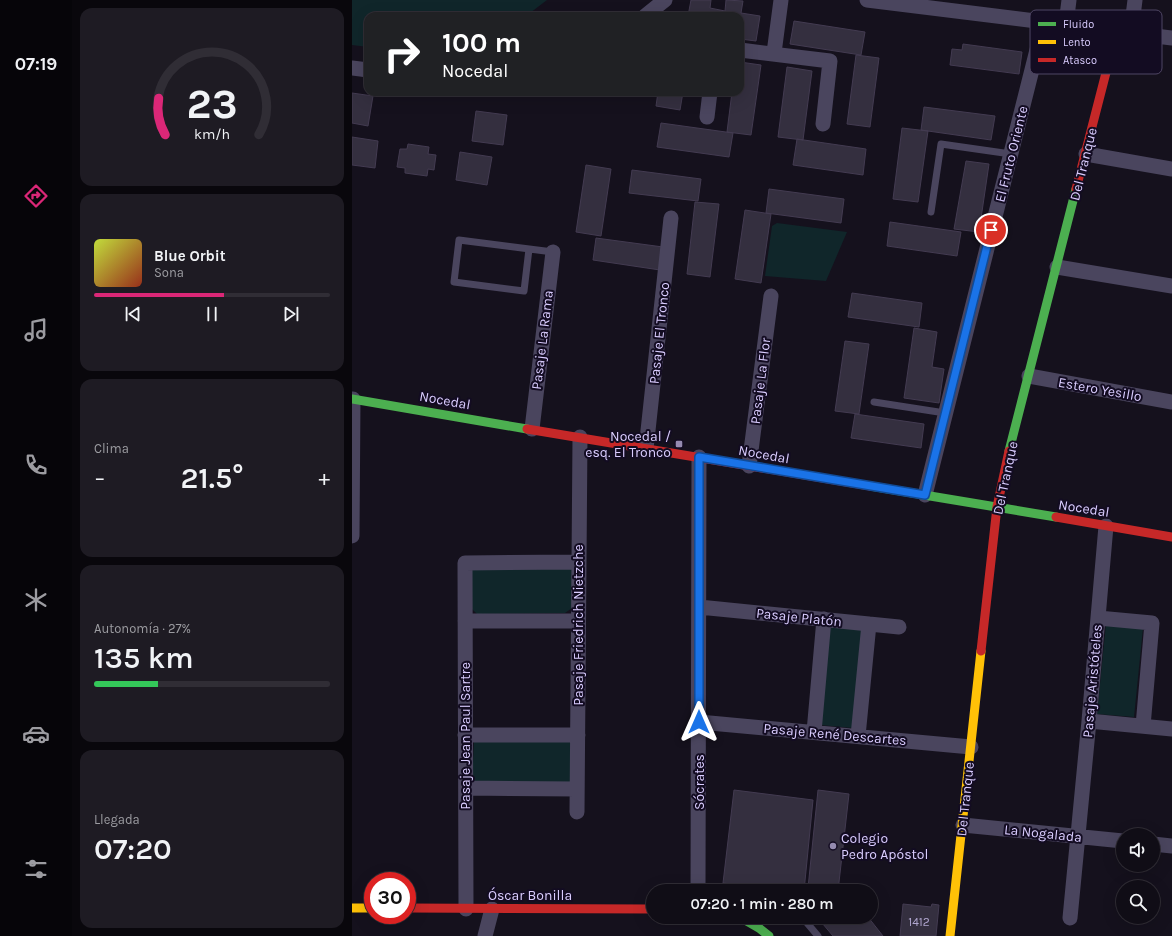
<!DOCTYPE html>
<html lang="es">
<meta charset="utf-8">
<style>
body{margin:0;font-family:Karla,sans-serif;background:#1e1b23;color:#f1f3f6;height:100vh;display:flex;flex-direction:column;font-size:15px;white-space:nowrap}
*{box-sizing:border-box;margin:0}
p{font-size:13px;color:#9c9ca1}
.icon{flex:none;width:22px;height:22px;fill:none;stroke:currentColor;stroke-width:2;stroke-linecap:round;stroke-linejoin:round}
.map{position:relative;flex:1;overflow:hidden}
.details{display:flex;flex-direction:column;gap:8px;padding:8px;background:#09070c;width:280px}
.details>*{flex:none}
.guide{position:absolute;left:12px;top:12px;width:380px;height:84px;border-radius:12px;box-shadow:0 4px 16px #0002,0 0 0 1px #302d35;background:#202124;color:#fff;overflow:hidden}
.controls{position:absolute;left:764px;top:828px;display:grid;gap:8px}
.controls a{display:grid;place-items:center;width:44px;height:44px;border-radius:50%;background:#100d16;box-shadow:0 4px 16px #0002,0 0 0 1px #302d35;font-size:20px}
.speed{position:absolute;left:12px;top:872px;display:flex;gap:8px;font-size:20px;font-weight:700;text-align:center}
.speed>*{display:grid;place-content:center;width:52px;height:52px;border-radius:50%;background:#100d16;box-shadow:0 4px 16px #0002,0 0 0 1px #302d35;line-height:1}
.speed .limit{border:6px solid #d22;background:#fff;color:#111}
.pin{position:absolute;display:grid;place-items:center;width:34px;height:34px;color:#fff;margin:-17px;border:2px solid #fff;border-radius:50%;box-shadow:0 1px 4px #0007}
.me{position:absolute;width:44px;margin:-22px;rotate:0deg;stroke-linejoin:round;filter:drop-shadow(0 0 3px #0008)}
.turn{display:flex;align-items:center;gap:14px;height:84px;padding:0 12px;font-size:18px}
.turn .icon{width:52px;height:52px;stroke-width:2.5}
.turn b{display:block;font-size:28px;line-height:34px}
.big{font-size:30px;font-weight:600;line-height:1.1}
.details .card{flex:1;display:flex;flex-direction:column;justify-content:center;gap:6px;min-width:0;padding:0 14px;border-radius:12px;background:#1e1b23}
.details .dial{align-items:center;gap:0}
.dial svg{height:104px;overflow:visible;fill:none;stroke:#302d35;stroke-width:7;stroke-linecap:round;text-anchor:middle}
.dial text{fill:#f1f3f6;stroke:none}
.song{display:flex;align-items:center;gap:12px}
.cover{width:48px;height:48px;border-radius:6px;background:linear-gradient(135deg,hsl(70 70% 55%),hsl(10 70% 35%))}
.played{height:4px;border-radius:2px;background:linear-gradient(90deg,#db2777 55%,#302d35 55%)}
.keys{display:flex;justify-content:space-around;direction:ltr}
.heat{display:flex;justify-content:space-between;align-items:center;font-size:22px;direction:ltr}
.charge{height:6px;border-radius:3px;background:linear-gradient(90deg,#34c759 27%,#302d35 0)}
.trip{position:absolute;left:294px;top:884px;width:232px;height:40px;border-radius:20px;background:#100d16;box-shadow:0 4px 16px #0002,0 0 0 1px #302d35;font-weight:600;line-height:40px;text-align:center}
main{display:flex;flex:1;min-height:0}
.tab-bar{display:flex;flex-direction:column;width:72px;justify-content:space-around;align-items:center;background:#060509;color:#9c9ca1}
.tab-bar .icon{width:28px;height:28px}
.tab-bar .selected{color:#db2777}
.tab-bar b{font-size:18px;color:#f1f3f6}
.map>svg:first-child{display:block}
.green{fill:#10262a}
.building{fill:#342f3f;stroke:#433b51}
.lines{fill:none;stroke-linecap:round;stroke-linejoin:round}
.lane{stroke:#4a455e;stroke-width:7}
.street{stroke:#4a455e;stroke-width:15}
.fast{stroke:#4caf50;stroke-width:9}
.slow{stroke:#ffc107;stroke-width:9}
.jam{stroke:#c62828;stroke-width:9}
.route-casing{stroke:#114b97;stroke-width:10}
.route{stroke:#1a73e8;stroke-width:7}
.poi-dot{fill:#958bb0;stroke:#130c22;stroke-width:1.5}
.labels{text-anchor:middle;stroke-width:4;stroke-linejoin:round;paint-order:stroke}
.number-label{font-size:12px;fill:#b0a6cf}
.street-label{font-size:14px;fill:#dacdff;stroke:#130c22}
.poi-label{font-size:14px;fill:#dacdff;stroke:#130c22;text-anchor:end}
.key{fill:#130c22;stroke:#4f4664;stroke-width:1}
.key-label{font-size:11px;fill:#dacdff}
</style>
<main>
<nav class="tab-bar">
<b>07:19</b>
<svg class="icon selected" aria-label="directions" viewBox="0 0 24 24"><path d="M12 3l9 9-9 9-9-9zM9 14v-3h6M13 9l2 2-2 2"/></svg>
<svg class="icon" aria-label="music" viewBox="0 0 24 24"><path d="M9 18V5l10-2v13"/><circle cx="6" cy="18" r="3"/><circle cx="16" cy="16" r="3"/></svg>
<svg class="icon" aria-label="phone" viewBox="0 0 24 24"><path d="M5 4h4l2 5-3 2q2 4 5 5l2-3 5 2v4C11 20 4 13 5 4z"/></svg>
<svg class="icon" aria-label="climate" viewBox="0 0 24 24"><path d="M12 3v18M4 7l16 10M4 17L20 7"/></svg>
<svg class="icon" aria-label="car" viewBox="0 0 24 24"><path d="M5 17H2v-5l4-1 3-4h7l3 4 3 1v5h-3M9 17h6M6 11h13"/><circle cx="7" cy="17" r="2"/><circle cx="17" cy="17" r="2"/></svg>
<svg class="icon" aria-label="filters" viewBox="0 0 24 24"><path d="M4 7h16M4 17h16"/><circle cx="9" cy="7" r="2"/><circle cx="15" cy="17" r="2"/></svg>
</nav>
<section class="details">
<div class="card dial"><svg viewBox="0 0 100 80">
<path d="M14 69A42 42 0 1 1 86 69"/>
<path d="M14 69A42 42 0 0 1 9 41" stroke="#db2777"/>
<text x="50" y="56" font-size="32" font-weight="700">23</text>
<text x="50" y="72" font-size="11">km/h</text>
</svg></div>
<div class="card">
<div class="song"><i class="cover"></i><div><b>Blue Orbit</b><p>Sona</p></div></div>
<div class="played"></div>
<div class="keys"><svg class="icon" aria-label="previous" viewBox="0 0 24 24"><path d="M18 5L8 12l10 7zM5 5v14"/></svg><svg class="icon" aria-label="pause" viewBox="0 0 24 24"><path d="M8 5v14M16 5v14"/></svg><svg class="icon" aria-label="next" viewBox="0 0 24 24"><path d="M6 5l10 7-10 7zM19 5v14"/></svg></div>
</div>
<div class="card"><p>Clima</p>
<div class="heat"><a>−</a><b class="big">21.5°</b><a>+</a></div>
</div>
<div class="card"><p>Autonomía · 27%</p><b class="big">135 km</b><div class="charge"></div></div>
<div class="card"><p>Llegada</p><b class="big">07:20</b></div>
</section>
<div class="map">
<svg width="820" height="936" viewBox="0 0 820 936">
<rect width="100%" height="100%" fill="#15111d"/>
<path class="green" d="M0,0H195L174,16H77L27,11L26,16H16V47L0,45Z
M425,223L495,232L474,281L413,276L420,226Z
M220,567V608L213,613L125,614L119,608V568Z
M754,624L791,628L782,717L745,714Z
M476,626L512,630L501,728L468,725Z
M219,741L220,783L120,784L122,742Z"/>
<path class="building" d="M339,0H359L358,8L373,11L374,0L391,1L389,13L408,16L404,41L388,39V16H336Z
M442,21L513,32L509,55L438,44Z
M611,44L670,52L667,74L598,65L600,49L610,50Z
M504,55L527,58L518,127L495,124Z
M388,62L409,65L399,135L375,132L380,92H388Z
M435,67L460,71L451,140L426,137Z
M306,92H331L328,110L304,106Z
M0,93L21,96L16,126L0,123Z
M572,107L643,116L639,140L569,130Z
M124,111L155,115L151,145L120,141Z
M309,123L381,133L377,157L305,147Z
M550,128L576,131L566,202L541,199Z
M0,137L26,141L23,168L0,165Z
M445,139L514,149L511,175L441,165Z
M56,144L77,147L76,154L84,155L82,170L76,169L75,176L53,173V168L45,167L48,149H55Z
M108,152L140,157L135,185L104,180Z
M614,161L637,164L627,232L602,229Z
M234,165L259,169L249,236L224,232Z
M280,170L349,179L346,201L277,193Z
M417,189L492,199L489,223L414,213Z
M343,202L367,204L358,277L335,274Z
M393,210L419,214L409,283L383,279Z
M538,222L609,232L605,256L535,246Z
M244,238L311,247L308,270L241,260Z
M500,293L570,303L567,327L496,317Z
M562,328L585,332L580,367L592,369L587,403L552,398Z
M493,341L517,344L507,414L483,411Z
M503,414L572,424L569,448L499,438Z
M382,790L461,800L452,891H441L371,883Z
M466,790L497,794L486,891L456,888Z
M551,904L579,907L580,904L587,905L584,936H548Z
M465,917H516L531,936H481Z"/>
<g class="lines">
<path class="lane" d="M579,212L589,144L659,154
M177,249L172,291L102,282L107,240L201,252
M522,402L593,413
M450,917L466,936"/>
<path class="street" d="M515,0L820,38
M293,16L313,0
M714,24L717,0
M779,32L783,0
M388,50L478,61L471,124
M422,53L429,0
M0,68L16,70
M355,117L358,92
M734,154L820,169
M705,267L820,286
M677,376L820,402
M180,429L201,252
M294,449L319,218
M397,466L419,296
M573,495L692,22
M0,536L1,399
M347,607L547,627
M746,618L800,623L791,726
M113,621H226
M737,721L820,729
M347,722L619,747
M462,732L472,619
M113,735H226
M506,736L517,624
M114,788L225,789
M225,812L228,437
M611,825L771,841
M801,844L820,846
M346,891L347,457
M114,909L113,563L227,562
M718,918L737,721L754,526
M133,936L140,909"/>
<path class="fast" d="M0,399L175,429
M657,451L724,189
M518,486L704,517
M388,917L407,928L417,936"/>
<path class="slow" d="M0,908H21
M598,936L629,651"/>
<path class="jam" d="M724,189L765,30
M175,429L518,486
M704,517L820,537
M629,651L645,507L657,451
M55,908L301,909"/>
</g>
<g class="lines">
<g class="route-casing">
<path id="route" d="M347,722V457L573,495L639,230"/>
</g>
<use href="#route" class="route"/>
</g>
<g class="poi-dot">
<rect x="323" y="440" width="8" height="8" rx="2"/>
<circle cx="481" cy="846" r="4"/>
</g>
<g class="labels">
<g class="number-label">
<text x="567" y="926">1412</text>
</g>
<g class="street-label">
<text transform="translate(659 154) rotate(-76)" y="5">El Fruto Oriente</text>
<text transform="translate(731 164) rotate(-76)" y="5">Del Tranque</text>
<text transform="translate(307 333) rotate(-84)" y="5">Pasaje El Tronco</text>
<text transform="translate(190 340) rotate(-83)" y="5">Pasaje La Rama</text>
<text transform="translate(408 381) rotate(-83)" y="5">Pasaje La Flor</text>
<text transform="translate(748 389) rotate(10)" y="5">Estero Yesillo</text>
<text transform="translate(93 400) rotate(10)" y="5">Nocedal</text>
<text transform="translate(412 454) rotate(10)" y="5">Nocedal</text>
<text transform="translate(653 478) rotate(-78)" y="5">Del Tranque</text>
<text transform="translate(732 508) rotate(9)" y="5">Nocedal</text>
<text transform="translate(447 617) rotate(6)" y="5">Pasaje Platón</text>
<text transform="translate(226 625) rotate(-90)" y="5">Pasaje Friedrich Nietzche</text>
<text transform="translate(740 681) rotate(-85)" y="5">Pasaje Aristóteles</text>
<text transform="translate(483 734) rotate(5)" y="5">Pasaje René Descartes</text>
<text transform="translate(113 736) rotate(-90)" y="5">Pasaje Jean Paul Sartre</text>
<text transform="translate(347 782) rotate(-90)" y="5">Sócrates</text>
<text transform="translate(613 799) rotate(-84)" y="5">Del Tranque</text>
<text transform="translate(691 833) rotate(6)" y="5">La Nogalada</text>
<text x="178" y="900">Óscar Bonilla</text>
</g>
<g class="poi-label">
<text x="319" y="441">Nocedal /<tspan x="319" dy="16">esq. El Tronco</tspan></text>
<text x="489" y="843" text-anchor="start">Colegio<tspan x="489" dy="16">Pedro Apóstol</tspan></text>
</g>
</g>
<rect x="678" y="10" width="132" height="64" rx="6" class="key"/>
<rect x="686" y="22" width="18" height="4" fill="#4caf50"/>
<rect x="686" y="40" width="18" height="4" fill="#ffc107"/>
<rect x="686" y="58" width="18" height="4" fill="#c62828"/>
<g class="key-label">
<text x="711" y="28">Fluido</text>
<text x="711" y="46">Lento</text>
<text x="711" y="64">Atasco</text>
</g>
</svg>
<div class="controls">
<a><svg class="icon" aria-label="sound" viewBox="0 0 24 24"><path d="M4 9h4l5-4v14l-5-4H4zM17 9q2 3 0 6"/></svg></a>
<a><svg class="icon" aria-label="search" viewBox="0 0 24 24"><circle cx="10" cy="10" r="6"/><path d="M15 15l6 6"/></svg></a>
</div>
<div class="speed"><div class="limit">30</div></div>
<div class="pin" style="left:639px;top:230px;background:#d93025"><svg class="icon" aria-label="arrive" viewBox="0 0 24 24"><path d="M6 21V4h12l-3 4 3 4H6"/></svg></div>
<svg class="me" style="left:347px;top:722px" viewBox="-20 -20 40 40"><path d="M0-17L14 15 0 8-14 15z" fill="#1a73e8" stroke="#fff" stroke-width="4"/></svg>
<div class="trip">07:20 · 1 min · 280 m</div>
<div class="guide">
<div class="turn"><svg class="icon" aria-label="right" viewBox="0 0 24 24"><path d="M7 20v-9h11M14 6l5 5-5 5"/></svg><div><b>100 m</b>Nocedal</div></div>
</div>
</div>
</main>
